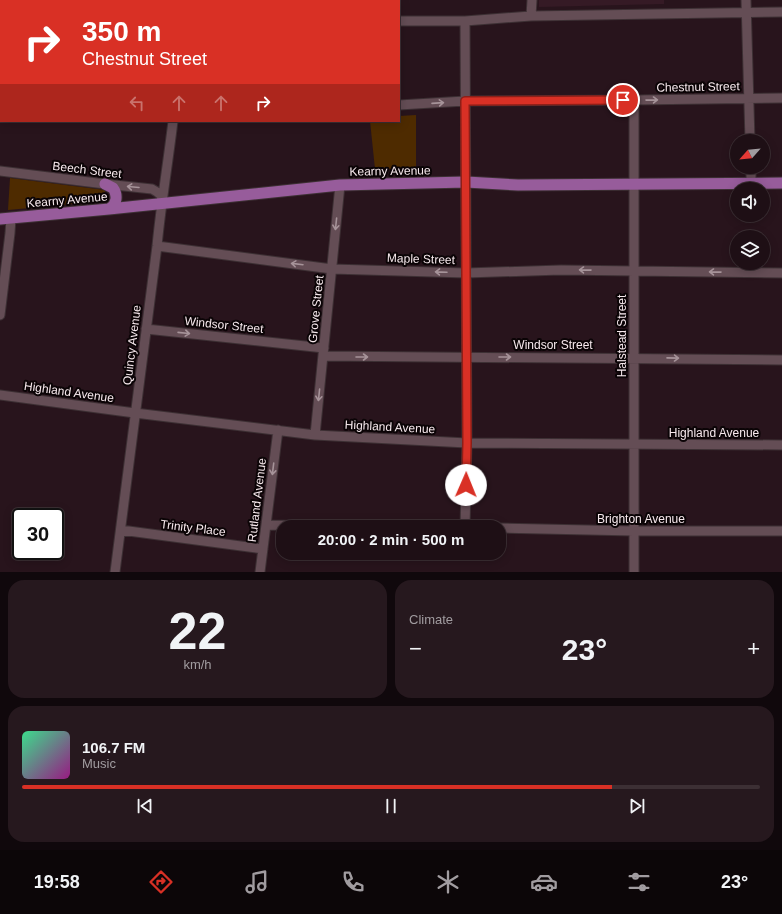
<!DOCTYPE html>
<meta charset="utf-8">
<style>
body{margin:0;font-family:Arial,sans-serif;background:#26181e;color:#f1f3f6;height:100vh;display:flex;flex-direction:column;font-size:15px;white-space:nowrap}
*{box-sizing:border-box;margin:0}
p{font-size:13px;color:#a19ca0}
.icon{flex:none;width:22px;height:22px;fill:none;stroke:currentColor;stroke-width:2;stroke-linecap:round;stroke-linejoin:round}
.map{position:relative;height:572px;overflow:hidden}
.sheet{display:flex;flex-direction:column;gap:8px;padding:8px;background:#10080c;flex:1}
.sheet>*{flex:none}
.banner{position:absolute;left:0px;top:0px;width:400px;height:122px;box-shadow:0 2px 10px #0003,0 0 0 1px #3c2f34;background:#d93025;color:#fff;overflow:hidden}
.needle{width:26px;rotate:243deg}
.controls{position:absolute;left:730px;top:134px;display:grid;gap:8px}
.controls a{display:grid;place-items:center;width:40px;height:40px;border-radius:50%;background:#1e0f15;box-shadow:0 2px 10px #0003,0 0 0 1px #3c2f34;font-size:20px}
.speed{position:absolute;left:12px;top:508px;display:flex;gap:8px;font-size:20px;font-weight:700;text-align:center}
.speed>*{display:grid;place-content:center;width:52px;height:52px;border-radius:50%;background:#1e0f15;box-shadow:0 2px 10px #0003,0 0 0 1px #3c2f34;line-height:1}
.speed .limit{border:2px solid #111;border-radius:6px;background:#fff;color:#111}
.pin{position:absolute;display:grid;place-items:center;width:34px;height:34px;color:#fff;margin:-17px;border:2px solid #fff;border-radius:50%;box-shadow:0 1px 4px #0007}
.me{position:absolute;width:44px;margin:-22px;rotate:1deg;stroke-linejoin:round;filter:drop-shadow(0 0 3px #0008)}
.turn{display:flex;align-items:center;gap:14px;height:84px;padding:0 16px;font-size:18px}
.turn .icon{width:52px;height:52px;stroke-width:2.5}
.turn b{display:block;font-size:28px;line-height:34px}
.lanes{display:flex;align-items:center;height:38px;padding:0 16px;background:#0003;justify-content:center;gap:20px;direction:ltr}
.lanes .off{opacity:.35}
.big{font-size:30px;font-weight:800;line-height:1.1}
.sheet .widget{flex:1;display:flex;flex-direction:column;justify-content:center;gap:6px;min-width:0;padding:0 14px;border-radius:16px;background:#26181e}
.sheet .dial{align-items:center;gap:0}
.dial b{font-size:52px;line-height:1}
.song{display:flex;align-items:center;gap:12px}
.cover{width:48px;height:48px;border-radius:6px;background:linear-gradient(135deg,hsl(150 70% 55%),hsl(310 70% 35%))}
.played{height:4px;border-radius:2px;background:linear-gradient(90deg,#d93025 80%,#3c2f34 80%)}
.keys{display:flex;justify-content:space-around;direction:ltr}
.heat{display:flex;justify-content:space-between;align-items:center;font-size:22px;direction:ltr}
.sheet .tiles{flex:1;display:grid;gap:8px;grid-template-columns:1fr 1fr}
.widget:last-child{grid-column:span 2}
.trip{position:absolute;left:276px;top:520px;width:230px;height:40px;border-radius:16px;background:#1e0f15;box-shadow:0 2px 10px #0003,0 0 0 1px #3c2f34;font-weight:800;line-height:40px;text-align:center}
.dock{display:flex;height:64px;justify-content:space-around;align-items:center;background:#0c0608;color:#a19ca0}
.dock .icon{width:28px;height:28px}
.dock .on{color:#d93025}
.dock b{font-size:18px;color:#f1f3f6}
.map>svg:first-child{display:block}
.built{fill:#351a25}
.green{fill:#4e2b00}
.lines{fill:none;stroke-linecap:round;stroke-linejoin:round}
.minor-casing{stroke:#3d3034;stroke-width:11}
.major-casing{stroke:#3d3034;stroke-width:13}
.minor{stroke:#644d55;stroke-width:9}
.major{stroke:#975c9b;stroke-width:11}
.oneway{stroke:#a69399}
.route-casing{stroke:#8d1f18;stroke-width:10}
.route{stroke:#d93025;stroke-width:7}
.labels{text-anchor:middle;stroke-width:4;stroke-linejoin:round;paint-order:stroke}
.street-label{font-size:12px;fill:#f7e9ed;stroke:#0b0406}
</style>
<div class="map">
<svg width="782" height="572" viewBox="0 0 782 572">
<rect width="100%" height="100%" fill="#28141c"/>
<path class="built" d="M539,0H664V4L539,7Z"/>
<path class="green" d="M416,115V169H375L370,121H399V116Z
M10,178L105,190V201L8,210Z"/>
<g class="lines">
<g class="minor-casing">
<path id="minor" d="M30,0L37,1
M746,0L750,141
M188,1V0
M531,16L532,0
M399,21H465L531,16L782,12
M465,21L467,443L465,527
M0,84H1
M634,100V572
M399,105L465,101L634,100L782,98
M751,167V183
M0,171L105,184L152,189L157,192L162,196L161,202
M157,246L332,269L466,273L561,270L782,273
M0,315L10,233L11,218
M146,329L324,348
M323,356L782,360
M0,395L135,413L315,435L467,443L782,445
M315,435L340,185
M267,525L401,527
M499,528L634,531H782
M121,530L263,549
M115,572L157,246C161,204 168,163 173,121
M260,572L278,430"/>
</g>
<g class="major-casing">
<path id="major" d="M105,184L113,188C118,195 117,205 109,209
M0,219L109,209L340,185L466,182L518,185L782,183"/>
</g>
<use href="#minor" class="minor"/>
<use href="#major" class="major"/>
</g>
<defs><path id="oneway-shaft" d="M-6 0H5M1.5-3L5.5 0L1.5 3" fill="none" stroke-width="1.6" stroke-linecap="round" stroke-linejoin="round"/></defs>
<g class="oneway">
<use href="#oneway-shaft" transform="translate(652 100) rotate(-1)"/>
<use href="#oneway-shaft" transform="translate(438 103) rotate(-4)"/>
<use href="#oneway-shaft" transform="translate(133 187) rotate(-175)"/>
<use href="#oneway-shaft" transform="translate(336 224) rotate(96)"/>
<use href="#oneway-shaft" transform="translate(297 264) rotate(-173)"/>
<use href="#oneway-shaft" transform="translate(585 270) rotate(-179)"/>
<use href="#oneway-shaft" transform="translate(441 272) rotate(-178)"/>
<use href="#oneway-shaft" transform="translate(715 272) rotate(-179)"/>
<use href="#oneway-shaft" transform="translate(184 333) rotate(6)"/>
<use href="#oneway-shaft" transform="translate(362 357)"/>
<use href="#oneway-shaft" transform="translate(505 357)"/>
<use href="#oneway-shaft" transform="translate(673 358) rotate(1)"/>
<use href="#oneway-shaft" transform="translate(319 395) rotate(96)"/>
<use href="#oneway-shaft" transform="translate(273 469) rotate(97)"/>
</g>
<g class="lines">
<g class="route-casing">
<path id="route" d="M466,485L467,443L466,273L465,101L623,100"/>
</g>
<use href="#route" class="route"/>
</g>
<g class="labels">
<g class="street-label">
<text transform="translate(698 87) rotate(-1)" y="4">Chestnut Street</text>
<text transform="translate(87 170) rotate(7)" y="4">Beech Street</text>
<text transform="translate(390 171) rotate(-1)" y="4">Kearny Avenue</text>
<text transform="translate(67 200) rotate(-5)" y="4">Kearny Avenue</text>
<text transform="translate(421 259) rotate(2)" y="4">Maple Street</text>
<text transform="translate(316 309) rotate(-84)" y="4">Grove Street</text>
<text transform="translate(224 325) rotate(6)" y="4">Windsor Street</text>
<text transform="translate(622 336) rotate(-90)" y="4">Halstead Street</text>
<text transform="translate(132 345) rotate(-83)" y="4">Quincy Avenue</text>
<text x="553" y="349">Windsor Street</text>
<text transform="translate(69 392) rotate(8)" y="4">Highland Avenue</text>
<text transform="translate(390 427) rotate(3)" y="4">Highland Avenue</text>
<text x="714" y="437">Highland Avenue</text>
<text transform="translate(257 500) rotate(-83)" y="4">Rutland Avenue</text>
<text x="641" y="523">Brighton Avenue</text>
<text transform="translate(193 528) rotate(7)" y="4">Trinity Place</text>
</g>
</g>
</svg>
<div class="controls">
<a><svg class="needle" viewBox="-14 -14 28 28"><path d="M0-13l5 13h-10z" fill="#e53935"/><path d="M0 13l5-13h-10z" fill="#a19ca0"/></svg></a>
<a><svg class="icon" aria-label="sound" viewBox="0 0 24 24"><path d="M4 9h4l5-4v14l-5-4H4zM17 9q2 3 0 6"/></svg></a>
<a><svg class="icon" aria-label="layers" viewBox="0 0 24 24"><path d="M12 4l9 5-9 5-9-5zM3 14l9 5 9-5"/></svg></a>
</div>
<div class="speed"><div class="limit">30</div></div>
<div class="pin" style="left:623px;top:100px;background:#d93025"><svg class="icon" aria-label="arrive" viewBox="0 0 24 24"><path d="M6 21V4h12l-3 4 3 4H6"/></svg></div>
<svg class="me" style="left:466px;top:485px" viewBox="-20 -20 40 40"><circle r="19" fill="#fff"/><path d="M0-13L10 11 0 6-10 11z" fill="#d93025"/></svg>
<div class="trip">20:00 · 2 min · 500 m</div>
<div class="banner">
<div class="turn"><svg class="icon" aria-label="right" viewBox="0 0 24 24"><path d="M7 20v-9h11M14 6l5 5-5 5"/></svg><div><b>350 m</b>Chestnut Street</div></div>
<div class="lanes"><svg class="icon off" aria-label="left" viewBox="0 0 24 24"><path d="M17 20v-9H6M10 6l-5 5 5 5"/></svg><svg class="icon off" aria-label="ahead" viewBox="0 0 24 24"><path d="M12 20V5M6 11l6-6 6 6"/></svg><svg class="icon off" aria-label="ahead" viewBox="0 0 24 24"><path d="M12 20V5M6 11l6-6 6 6"/></svg><svg class="icon" aria-label="right" viewBox="0 0 24 24"><path d="M7 20v-9h11M14 6l5 5-5 5"/></svg></div>
</div>
</div>
<section class="sheet">
<div class="tiles">
<div class="widget dial"><b>22</b><p>km/h</p></div>
<div class="widget"><p>Climate</p>
<div class="heat"><a>−</a><b class="big">23°</b><a>+</a></div>
</div>
<div class="widget">
<div class="song"><i class="cover"></i><div><b>106.7 FM</b><p>Music</p></div></div>
<div class="played"></div>
<div class="keys"><svg class="icon" aria-label="previous" viewBox="0 0 24 24"><path d="M18 5L8 12l10 7zM5 5v14"/></svg><svg class="icon" aria-label="pause" viewBox="0 0 24 24"><path d="M8 5v14M16 5v14"/></svg><svg class="icon" aria-label="next" viewBox="0 0 24 24"><path d="M6 5l10 7-10 7zM19 5v14"/></svg></div>
</div>
</div>
</section>
<nav class="dock">
<b>19:58</b>
<svg class="icon on" aria-label="directions" viewBox="0 0 24 24"><path d="M12 3l9 9-9 9-9-9zM9 14v-3h6M13 9l2 2-2 2"/></svg>
<svg class="icon" aria-label="music" viewBox="0 0 24 24"><path d="M9 18V5l10-2v13"/><circle cx="6" cy="18" r="3"/><circle cx="16" cy="16" r="3"/></svg>
<svg class="icon" aria-label="phone" viewBox="0 0 24 24"><path d="M5 4h4l2 5-3 2q2 4 5 5l2-3 5 2v4C11 20 4 13 5 4z"/></svg>
<svg class="icon" aria-label="climate" viewBox="0 0 24 24"><path d="M12 3v18M4 7l16 10M4 17L20 7"/></svg>
<svg class="icon" aria-label="car" viewBox="0 0 24 24"><path d="M5 17H2v-5l4-1 3-4h7l3 4 3 1v5h-3M9 17h6M6 11h13"/><circle cx="7" cy="17" r="2"/><circle cx="17" cy="17" r="2"/></svg>
<svg class="icon" aria-label="filters" viewBox="0 0 24 24"><path d="M4 7h16M4 17h16"/><circle cx="9" cy="7" r="2"/><circle cx="15" cy="17" r="2"/></svg>
<b>23°</b>
</nav>
